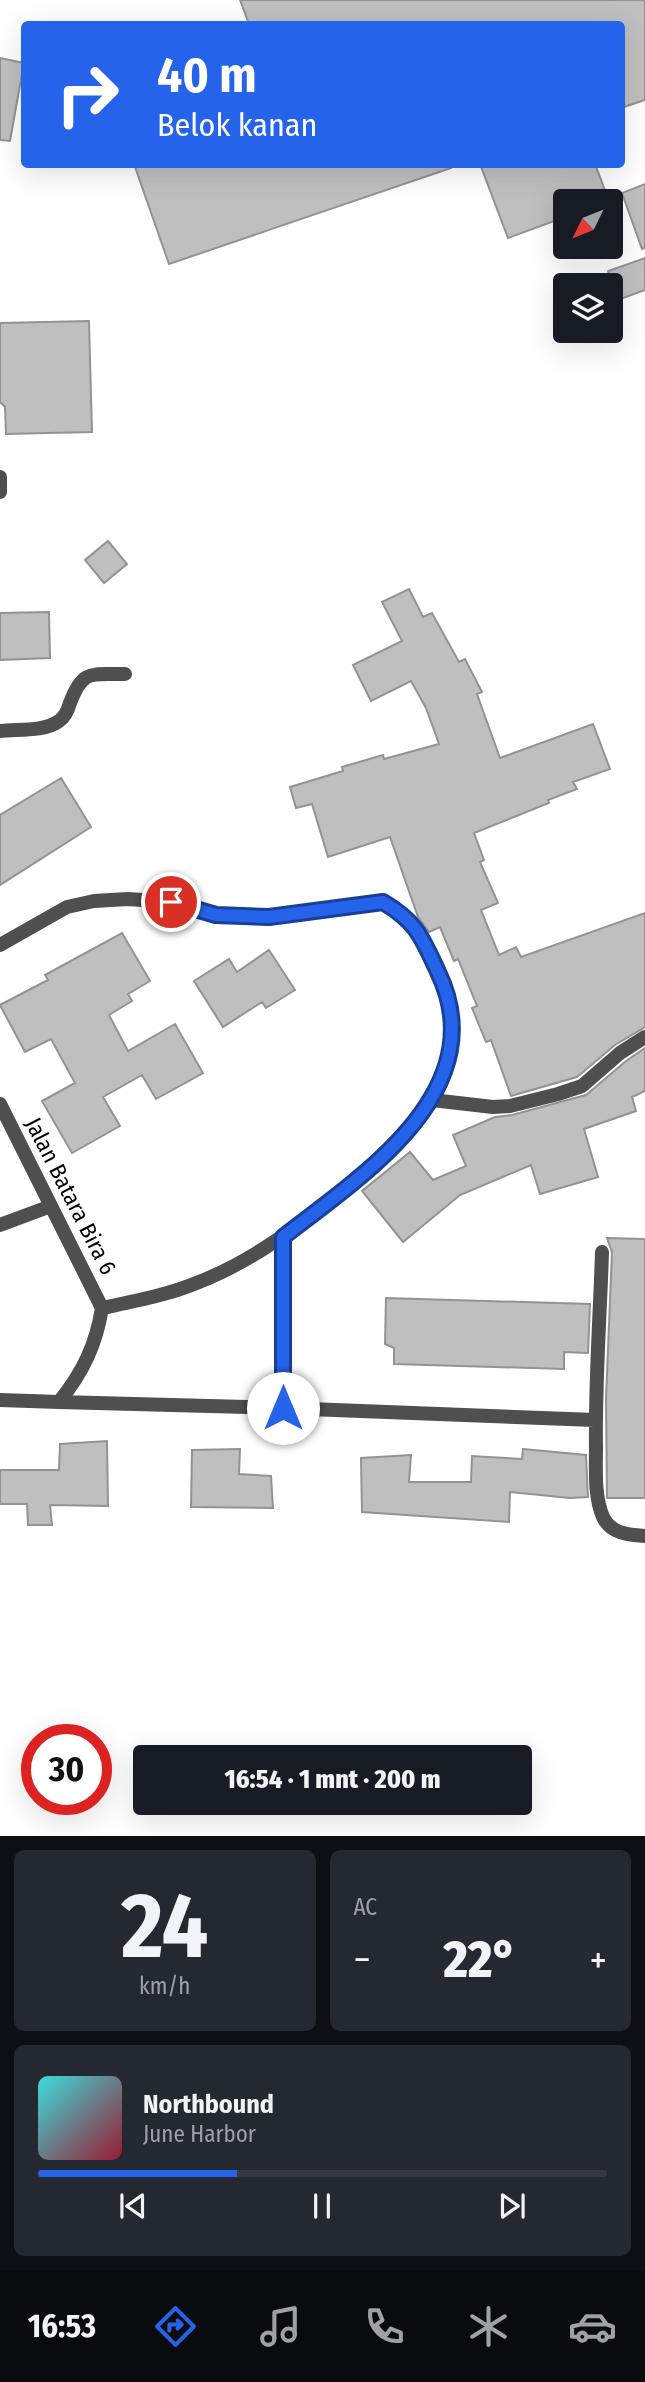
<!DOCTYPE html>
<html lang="id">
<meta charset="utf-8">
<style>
body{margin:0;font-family:"Fira Sans Condensed",sans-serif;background:#242831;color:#f1f3f6;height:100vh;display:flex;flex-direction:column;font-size:26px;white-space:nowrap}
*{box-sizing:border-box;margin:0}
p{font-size:23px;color:#9ea1a6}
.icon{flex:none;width:38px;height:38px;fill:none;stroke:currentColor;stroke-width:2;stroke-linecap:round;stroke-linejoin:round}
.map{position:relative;height:1836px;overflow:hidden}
.drawer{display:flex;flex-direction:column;gap:14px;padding:14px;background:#0d0f14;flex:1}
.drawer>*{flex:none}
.banner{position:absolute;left:21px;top:21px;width:604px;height:147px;border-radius:7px;box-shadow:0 7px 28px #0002;background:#2563eb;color:#fff;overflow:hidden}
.needle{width:46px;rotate:227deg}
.fabs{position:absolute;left:553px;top:189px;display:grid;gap:14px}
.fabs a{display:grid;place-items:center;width:70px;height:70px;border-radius:7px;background:#171b24;box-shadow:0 7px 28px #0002;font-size:35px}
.speed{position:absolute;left:21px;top:1724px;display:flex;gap:14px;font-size:35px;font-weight:700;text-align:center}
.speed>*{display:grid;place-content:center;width:91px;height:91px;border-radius:50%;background:#171b24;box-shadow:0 7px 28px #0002;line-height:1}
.speed .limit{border:10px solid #d22;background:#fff;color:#111}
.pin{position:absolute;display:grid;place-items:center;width:60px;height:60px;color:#fff;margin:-30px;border:4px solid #fff;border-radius:50%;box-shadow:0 2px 7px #0007}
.me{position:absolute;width:77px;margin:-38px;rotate:0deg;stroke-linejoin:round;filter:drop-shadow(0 0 5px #0008)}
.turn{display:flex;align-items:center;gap:24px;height:147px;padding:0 21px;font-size:32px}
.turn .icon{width:91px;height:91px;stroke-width:2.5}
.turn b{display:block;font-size:49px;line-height:60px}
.big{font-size:52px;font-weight:800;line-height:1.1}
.drawer .tile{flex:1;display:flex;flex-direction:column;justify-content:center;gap:10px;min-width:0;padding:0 24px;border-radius:10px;background:#242831}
.drawer .dial{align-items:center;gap:0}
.dial b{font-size:91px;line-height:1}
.song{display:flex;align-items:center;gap:21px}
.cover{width:84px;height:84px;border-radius:10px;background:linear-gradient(135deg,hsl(180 70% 55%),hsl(350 70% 35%))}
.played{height:7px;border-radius:4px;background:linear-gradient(90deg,#2563eb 35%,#363941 35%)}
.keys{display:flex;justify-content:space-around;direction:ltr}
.heat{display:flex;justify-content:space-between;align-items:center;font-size:38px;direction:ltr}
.drawer .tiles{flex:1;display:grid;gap:14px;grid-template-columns:1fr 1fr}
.tile:last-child{grid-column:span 2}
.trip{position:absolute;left:133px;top:1745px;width:399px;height:70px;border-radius:7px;background:#171b24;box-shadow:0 7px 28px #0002;font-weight:800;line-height:70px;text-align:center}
.tabs{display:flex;height:112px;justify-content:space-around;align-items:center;background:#090b0e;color:#9ea1a6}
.tabs .icon{width:49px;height:49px}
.tabs .active{color:#2563eb}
.tabs b{font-size:32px;color:#f1f3f6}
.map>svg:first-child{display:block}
.building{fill:#bfbfbf;stroke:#939393;stroke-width:2}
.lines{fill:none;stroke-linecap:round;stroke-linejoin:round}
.lane{stroke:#4f4f4f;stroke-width:14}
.street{stroke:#4f4f4f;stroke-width:14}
.route-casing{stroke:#184099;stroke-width:18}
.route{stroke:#2563eb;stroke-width:12}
.labels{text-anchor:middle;stroke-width:5;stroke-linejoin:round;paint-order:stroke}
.street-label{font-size:23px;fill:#000;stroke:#fff}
</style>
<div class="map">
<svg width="645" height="1836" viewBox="0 0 645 1836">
<rect width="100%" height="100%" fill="#fff"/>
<path class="building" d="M240,0H645V100L621,108V24H249Z
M0,58L24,63L10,141L0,140Z
M134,164H451V168L169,264Z
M480,164H595L609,201H565V217L508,238Z
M645,184V248L642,249L622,193Z
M645,258V290L618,300L608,271Z
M89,321L92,432L6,434L5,407L0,402V323Z
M108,541L127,564L104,583L85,560Z
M409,589L423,617L432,613L459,662L465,659L482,692L477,694L500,758L593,724L610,769L573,782L577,789L548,800L549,803L474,833L484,860L480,862L498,903L481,910L499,955L516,947L521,957L645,913V1027L615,1045L577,1077L511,1096L491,1040L486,1042L472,1008L477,1006L458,959L454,961L440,927L429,932L418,917L390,837L328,857L312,804L296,808L290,787L343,771L342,767L383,755L384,759L439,744L426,708L411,681L371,701L353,665L402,641L382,602Z
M49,612L50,658L0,660V613Z
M61,778L91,827L0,885V815Z
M122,933L150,981L128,994L132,1001L109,1015L128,1051L175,1024L203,1073L156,1099L142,1075L103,1097L120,1126L72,1153L42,1101L75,1083L51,1039L25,1052L0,1005L48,980L45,975Z
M269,950L295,990L266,1008L262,1002L223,1027L194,981L229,959L237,972Z
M645,1048V1091L632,1097L636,1111L584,1129L598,1177L540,1194L531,1165L460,1195L403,1242L362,1191L410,1152L433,1180L466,1166L453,1135L495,1117L512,1115L586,1095L626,1061Z
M607,1238L645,1239V1498H607L606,1398L612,1252Z
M386,1298L590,1304L588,1353L564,1352V1369L394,1364V1348L385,1344Z
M107,1441L108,1506L50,1505L52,1525H28L27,1504H0V1470H59L60,1444Z
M240,1449L239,1474L271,1476L273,1508L191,1507L192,1450Z
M523,1449L586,1455L588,1497L570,1498L510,1492L509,1522L362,1512L361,1458L411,1455L409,1482H471L472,1456L522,1459Z"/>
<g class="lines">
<path class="lane" d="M0,477V492
M602,1252C600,1317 595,1382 596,1447C596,1469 594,1496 603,1517C611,1534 629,1535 645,1536
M283,1408L595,1420"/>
<path class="street" d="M0,731C18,729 44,732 59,721C65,717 68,710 70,703C83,668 92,675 125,674
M0,945L67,907L94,901L128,899L171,902L216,915L269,917L383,902C418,923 423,940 440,976C487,1072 394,1152 325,1205C286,1235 245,1264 199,1282C168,1295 135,1301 102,1308
M432,1100L493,1107L510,1106L558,1094L582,1086L620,1053L645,1037
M0,1104L102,1308
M0,1225L51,1206
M0,1400L59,1402C83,1372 96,1345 102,1308
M59,1402L283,1408V1237"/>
</g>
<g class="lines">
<g class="route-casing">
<path id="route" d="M171,902L216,915L269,917L383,902C417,922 422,938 438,972C495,1090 363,1175 283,1237V1408"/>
</g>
<use href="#route" class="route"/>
</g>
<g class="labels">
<g class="street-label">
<text transform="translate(71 1196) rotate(63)" y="8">Jalan Batara Bira 6</text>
</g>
</g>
</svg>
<div class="fabs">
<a><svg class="needle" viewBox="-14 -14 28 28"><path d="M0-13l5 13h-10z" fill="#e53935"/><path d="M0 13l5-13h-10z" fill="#9ea1a6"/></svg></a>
<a><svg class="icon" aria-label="layers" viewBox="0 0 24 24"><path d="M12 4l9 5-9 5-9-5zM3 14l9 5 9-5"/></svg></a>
</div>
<div class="speed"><div class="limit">30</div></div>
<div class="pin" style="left:171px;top:902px;background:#d93025"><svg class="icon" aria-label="arrive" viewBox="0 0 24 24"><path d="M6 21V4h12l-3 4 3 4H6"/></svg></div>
<svg class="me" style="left:283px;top:1408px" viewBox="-20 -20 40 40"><circle r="19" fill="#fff"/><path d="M0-13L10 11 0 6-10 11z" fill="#2563eb"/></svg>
<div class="trip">16:54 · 1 mnt · 200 m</div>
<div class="banner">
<div class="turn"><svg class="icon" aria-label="right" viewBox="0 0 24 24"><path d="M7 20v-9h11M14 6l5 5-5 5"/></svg><div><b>40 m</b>Belok kanan</div></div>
</div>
</div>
<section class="drawer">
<div class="tiles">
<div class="tile dial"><b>24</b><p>km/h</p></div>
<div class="tile"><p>AC</p>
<div class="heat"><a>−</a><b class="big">22°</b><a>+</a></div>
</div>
<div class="tile">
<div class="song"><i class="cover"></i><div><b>Northbound</b><p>June Harbor</p></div></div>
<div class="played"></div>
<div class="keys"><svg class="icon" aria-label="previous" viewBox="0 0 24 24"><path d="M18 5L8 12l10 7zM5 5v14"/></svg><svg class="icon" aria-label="pause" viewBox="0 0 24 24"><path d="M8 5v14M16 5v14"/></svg><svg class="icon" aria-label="next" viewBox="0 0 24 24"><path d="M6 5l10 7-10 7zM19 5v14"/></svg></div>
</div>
</div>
</section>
<nav class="tabs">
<b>16:53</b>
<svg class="icon active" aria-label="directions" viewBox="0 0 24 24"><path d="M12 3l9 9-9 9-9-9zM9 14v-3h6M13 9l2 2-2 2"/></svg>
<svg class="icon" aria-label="music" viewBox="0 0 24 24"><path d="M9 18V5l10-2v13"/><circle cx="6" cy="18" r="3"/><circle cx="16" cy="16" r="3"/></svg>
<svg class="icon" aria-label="phone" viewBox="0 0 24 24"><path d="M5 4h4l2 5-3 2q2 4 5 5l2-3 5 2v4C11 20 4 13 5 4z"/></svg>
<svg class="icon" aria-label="climate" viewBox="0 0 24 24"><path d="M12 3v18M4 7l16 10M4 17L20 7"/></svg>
<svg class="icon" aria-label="car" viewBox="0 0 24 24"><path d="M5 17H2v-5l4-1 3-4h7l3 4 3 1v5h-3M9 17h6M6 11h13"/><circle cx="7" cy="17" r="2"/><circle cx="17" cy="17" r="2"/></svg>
</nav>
